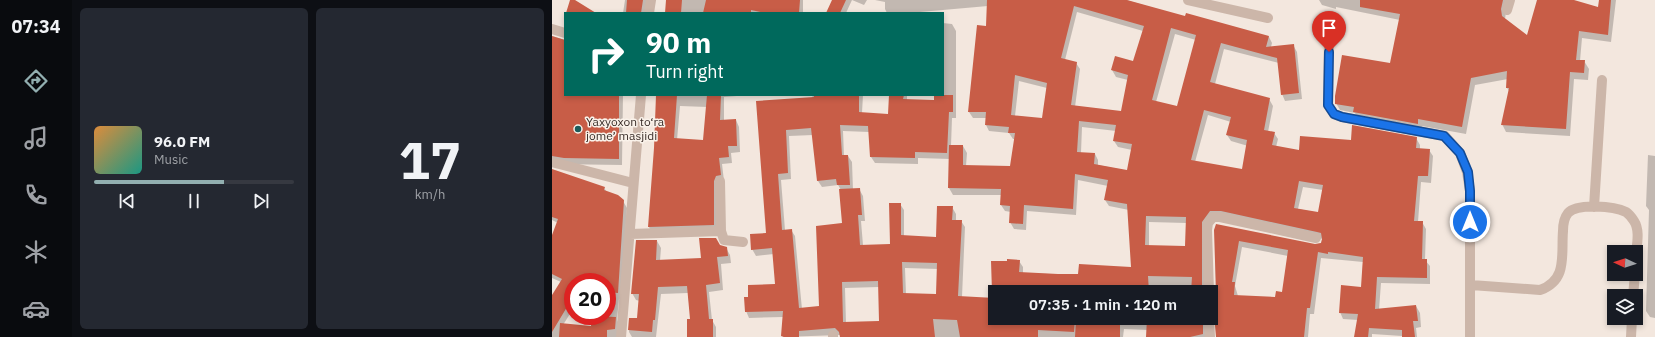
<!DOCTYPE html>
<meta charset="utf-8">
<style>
body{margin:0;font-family:"IBM Plex Sans",sans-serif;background:#242831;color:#f1f3f6;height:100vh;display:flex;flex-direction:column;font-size:15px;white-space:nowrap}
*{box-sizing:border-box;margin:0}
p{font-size:13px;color:#9ea1a6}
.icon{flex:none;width:22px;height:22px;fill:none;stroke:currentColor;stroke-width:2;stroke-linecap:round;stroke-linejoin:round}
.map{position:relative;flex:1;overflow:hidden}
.sheet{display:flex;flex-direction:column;gap:8px;padding:8px;background:#0d0f14;width:480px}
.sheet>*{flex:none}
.guide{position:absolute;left:12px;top:12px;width:380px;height:84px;border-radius:0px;box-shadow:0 2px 6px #0003;background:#00695c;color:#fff;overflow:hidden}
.needle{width:26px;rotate:274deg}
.controls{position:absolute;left:1055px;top:245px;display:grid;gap:8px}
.controls a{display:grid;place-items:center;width:36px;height:36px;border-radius:0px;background:#171b24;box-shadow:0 2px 6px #0003;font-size:20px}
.speed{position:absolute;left:12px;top:273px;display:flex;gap:8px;font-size:20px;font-weight:700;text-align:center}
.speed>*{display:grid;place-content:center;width:52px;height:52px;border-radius:50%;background:#171b24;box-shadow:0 2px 6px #0003;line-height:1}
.speed .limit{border:6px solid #d22;background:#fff;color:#111}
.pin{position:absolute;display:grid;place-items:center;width:34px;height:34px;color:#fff;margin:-41px -17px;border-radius:50% 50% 50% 0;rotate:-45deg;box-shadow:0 0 4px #0007}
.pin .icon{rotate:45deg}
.me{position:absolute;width:44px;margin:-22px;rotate:0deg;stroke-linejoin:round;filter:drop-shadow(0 0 3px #0008)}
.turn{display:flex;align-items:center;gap:14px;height:84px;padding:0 16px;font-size:18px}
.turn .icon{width:52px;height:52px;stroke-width:2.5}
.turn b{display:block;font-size:28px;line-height:34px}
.sheet .tile{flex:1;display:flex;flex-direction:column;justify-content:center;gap:6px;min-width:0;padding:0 14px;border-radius:6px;background:#242831}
.sheet .dial{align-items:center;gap:0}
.dial b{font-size:52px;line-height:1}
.song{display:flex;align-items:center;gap:12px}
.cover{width:48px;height:48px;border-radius:6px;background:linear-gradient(135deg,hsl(30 70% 55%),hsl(170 70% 35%))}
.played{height:4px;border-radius:2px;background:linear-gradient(90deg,#92afb0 65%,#363941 65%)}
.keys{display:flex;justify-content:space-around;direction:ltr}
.sheet .tiles{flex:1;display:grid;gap:8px;grid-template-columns:repeat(2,1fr)}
.trip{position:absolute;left:436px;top:285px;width:230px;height:40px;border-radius:0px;background:#171b24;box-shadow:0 2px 6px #0003;font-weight:600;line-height:40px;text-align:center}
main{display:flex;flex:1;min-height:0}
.tab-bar{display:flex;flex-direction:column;width:72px;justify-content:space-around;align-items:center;background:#090b0e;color:#9ea1a6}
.tab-bar .icon{width:28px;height:28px}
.tab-bar .current{color:#92afb0}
.tab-bar b{font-size:18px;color:#f1f3f6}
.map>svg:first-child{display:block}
.shadow{fill:#0003;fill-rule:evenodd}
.building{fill:#c85d47;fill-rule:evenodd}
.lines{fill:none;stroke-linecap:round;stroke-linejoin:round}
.minor{stroke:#ccb6a9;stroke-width:10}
.route-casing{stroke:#114b97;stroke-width:10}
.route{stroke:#1a73e8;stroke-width:7}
.poi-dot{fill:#1d5b5b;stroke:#faf2ea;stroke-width:1.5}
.labels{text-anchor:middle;stroke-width:3;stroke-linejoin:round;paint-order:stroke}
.poi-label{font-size:12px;fill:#392d29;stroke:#faf2ea;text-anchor:start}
</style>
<main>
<nav class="tab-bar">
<b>07:34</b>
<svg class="icon current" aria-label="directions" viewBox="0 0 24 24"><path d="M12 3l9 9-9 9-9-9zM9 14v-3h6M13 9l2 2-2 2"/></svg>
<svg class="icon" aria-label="music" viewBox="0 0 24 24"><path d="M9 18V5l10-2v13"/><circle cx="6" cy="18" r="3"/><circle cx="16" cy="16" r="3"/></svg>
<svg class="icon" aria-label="phone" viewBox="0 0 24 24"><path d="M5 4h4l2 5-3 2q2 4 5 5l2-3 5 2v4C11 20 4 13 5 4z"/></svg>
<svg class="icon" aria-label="climate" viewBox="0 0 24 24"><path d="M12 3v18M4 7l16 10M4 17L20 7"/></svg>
<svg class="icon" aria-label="car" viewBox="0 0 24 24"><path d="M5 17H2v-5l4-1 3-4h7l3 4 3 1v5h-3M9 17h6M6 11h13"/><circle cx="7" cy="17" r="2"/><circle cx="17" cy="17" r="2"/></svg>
</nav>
<section class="sheet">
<div class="tiles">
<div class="tile">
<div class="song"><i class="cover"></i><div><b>96.0 FM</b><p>Music</p></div></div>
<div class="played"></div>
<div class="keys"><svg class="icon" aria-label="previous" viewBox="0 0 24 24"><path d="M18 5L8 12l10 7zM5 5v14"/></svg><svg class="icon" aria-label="pause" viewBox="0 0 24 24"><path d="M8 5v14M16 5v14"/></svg><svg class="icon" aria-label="next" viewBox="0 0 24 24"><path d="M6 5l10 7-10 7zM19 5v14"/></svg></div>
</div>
<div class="tile dial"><b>17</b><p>km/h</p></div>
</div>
</section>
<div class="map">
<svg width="1103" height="337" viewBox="0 0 1103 337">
<rect width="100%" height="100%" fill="#f3e7de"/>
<path class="shadow" d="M73,0H95L93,13H71Z
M115,0H251V13H114Z
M281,0H300L294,13H275Z
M300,0H315L312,5Z
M323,0H574L632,17L638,16L717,37L720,43L719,47L741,45L745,52L750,99L733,101L730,94L727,63L672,49L663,84L717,99L721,106L716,132L722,133L726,139L724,147L748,151L800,141L864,138L868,145V149L877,150L881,156L879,183L869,182L866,222H870L874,229L873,260L878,266V284L829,283L827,310L864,306L868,313L869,327L864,328L865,337L820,334V337H803L806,320L791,319L788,312L810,288L811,262L769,258L762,314H758L756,337H665L664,319L661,318L655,337H595V330L572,329L571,337H288V335L231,337V317L197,318L194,311L197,298L224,285L222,254L204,256L200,249L215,234L205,102L260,98L261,95H311L310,113L337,115L338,95H355V100L383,101V95H391V23L400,24L404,31V118H400L399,146H411L415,153L414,166L459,167L463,139H461L457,133L437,131L434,125V118H421L417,112L435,27L436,6L357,13H335L333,9V2ZM525,12L591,31L582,63L560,70L564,77L576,80L570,112L523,107L528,69L524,63L513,60ZM623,34L644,40L626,107L604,102ZM467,81L495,88L491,119L463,116ZM656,115L679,122L675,135L679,141L696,146L691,170L643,162ZM530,127L564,131L562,141L566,147L580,150L576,171L546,165V160L543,154L529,153ZM291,131L317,132L319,157L323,163L366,164V158L398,159L397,188L401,195H450L449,205L453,211L459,212L458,222L462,229L474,230L475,211L524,215L526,180L556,186L553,200L557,206L577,210L580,268L527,275L471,273V267L467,261L440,262L441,299L410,297L413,227L409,221H404V214L400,207L385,238L352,236V210L348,204L339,245H311L309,221H313L311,196L307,189L301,190L300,162L296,156H292ZM261,135L266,181L270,187L286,185L289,190L291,224L268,307L250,309L243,236L239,230H233L229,180L239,179L237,136ZM751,187L771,190L767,213L746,209ZM674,217L771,239L769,243L763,245L663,231L664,292L663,296L659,299V318H443V292H654V226ZM597,222L634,223V247L597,246ZM690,247L736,256L731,293L724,298L686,296L683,286ZM353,268L386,269L385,295L354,294ZM327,287L328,322L294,323L293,288Z
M767,0H961L955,5L953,19L976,37L986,0H1019L1047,8L1048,0H1064L1059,42L1030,38L1028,61H1032L1037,69L1036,80L1022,79L1018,136L954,132L950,124L958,92L955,88L956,79L923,85L914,134L870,126L869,131L807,120L803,113L788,110L784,103L839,65L848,20L784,7V9L770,5Z
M0,36L13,40V95H71L70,165L0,164Z
M105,95H198L172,97V121L184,120L187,127L188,152L179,153L180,163L170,164L172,181L166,231L100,233L97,227L103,148ZM128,106L155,107L152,141L125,140Z
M1096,155L1103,156V318L1098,317L1094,311L1097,210L1094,206Z
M0,170L52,188L55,192L71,201L75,208L69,299H67L65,320L67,324L66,337H0V297L9,282L0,278V238L6,223L0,220ZM21,282H55V316H48L47,328L11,325L21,309Z
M105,241L109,248L108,261L150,259L168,246L174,248L178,255L179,263L169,264L171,290L157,292L160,320L164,327V337H136L139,320L136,293L109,294L104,337H80L77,332L78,319H86L88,301L84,300L80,293Z"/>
<path class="building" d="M18,0H23L44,13H14Z
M75,0H91L89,13H74Z
M114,0H130L129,13H113Z
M154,0H248L247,13H213L199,10V13H151Z
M280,0H294L288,13H274Z
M435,0H575L633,16L634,13L717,36L714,47L742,44L747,93L729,95L725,58L669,43L658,82L718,98L712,130L723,132L720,145L747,150L748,136L799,140L800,125L865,137L864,148L878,149L876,176H866L862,221H871L870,259H875V278L825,277L823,309L864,305L866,321H861L863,337H850V330L817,328L816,337H802L806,314L787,313L789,285L809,287L811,257L776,252V254L766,252L758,308H755L752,337H664L662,314L664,292L662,230L664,224L763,244L769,243L770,239L769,233L765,232L669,211H658L650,222V292H639L640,277L596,276L597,292H505V290L467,288V292H440L439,261H455V259L468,260L467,272L506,274H526L527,264L579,267L575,204L552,200L556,180L523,174L521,209L472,205L471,224L457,223L458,206L448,205L449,189L396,188L397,145H411V165L458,166L463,133H456L457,127L433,125L434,112H416L425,25L434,26ZM522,6L592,26L581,61L563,56L559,70L576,75L569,111L519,105L525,62L509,58ZM619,28L644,35L625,106L600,100ZM463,75L495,83L490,118L459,115ZM652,110L679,117L674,135L695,140L690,169L639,160ZM527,121L564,125L561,141L580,144L575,170L542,164L543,153L525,152ZM747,181L771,185L766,212L742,208ZM594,216L634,217L633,246L593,245ZM687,241L736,250L730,292L724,291L723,297L682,295L683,282H680Z
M808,0H951L949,9L950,16L975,35L985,0H1022L1046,7L1047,0H1059L1056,35L1027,31L1024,60H1033L1032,73L1018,72L1014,129L949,125L957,88H954L955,71L919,78L910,127L866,119V124L801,112L802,107L783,104V96L790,55L838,63L848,14L808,7Z
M0,36L13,40V95H67V159L12,158L0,156Z
M104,95H125L122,138L151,140L155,95H169L168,120L184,119L185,146H176L177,157L167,158L169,175L164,176L162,181V225L96,227L102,148Z
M262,95L307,96V112L336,114L337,95H352L351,99L382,100V95H401V112H397L395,153L363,152V158L318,157L316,126L288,125L290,155H296L298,185H285L284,179L265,181L259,128L234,130L236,173L226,174L230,230L240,229L247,308L267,306L264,226L290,223L287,189L308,188L310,215H306L308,245L338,244L337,203H349V235L384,237L385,206H401L400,220H410L406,296L443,298V318H523L522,332L486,330V337H408L405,320L381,319L383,337H288L287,332L283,328L247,331V337H232L229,336L231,311L193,312L192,297H196V285L223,284L220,248L199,250L198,234L214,233L204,101L262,97ZM350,262L385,263L384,294L351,293ZM326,281L327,321L291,322L290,282Z
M0,169L53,187L52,190L66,195L72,200L66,293L55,292V282H21V297L0,332V295L10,279L0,274V235L6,219L0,217Z
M147,238H164L168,245L175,247L176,256L165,257L168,283L154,285L157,319H161V337H135V319H138L135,286L106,287L103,320H101L100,332L76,330L77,318H85L87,294H79L84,240H105L104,260L149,258Z
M40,316L64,317L63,329L55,330V337H7L8,323L39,326Z
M555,318H568V337H523L524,320L554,322Z
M595,318H651V334L638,337H594Z"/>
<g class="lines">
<path class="minor" d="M636,0L716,18
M955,10L958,0
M97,13L99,0
M0,29L13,33
M777,40L776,105L782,114L790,117L893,136L908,153L915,172L918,191V337
M0,162L81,183
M168,181L169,231
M1042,207L1050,80
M78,234L169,231L172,240L191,242
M919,285L988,290C1016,280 1009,255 1011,231C1011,225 1012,218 1016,213C1025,203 1062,206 1074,212C1077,214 1080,218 1082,221C1088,230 1085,244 1084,254
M657,292L655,230L656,223L661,217H668L764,238
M1081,296L1083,274
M657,318L658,337
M281,335V337
M69,337L89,95
M1079,337L1080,318"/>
</g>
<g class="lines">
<g class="route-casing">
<path id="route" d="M777,52L776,105L782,114L790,117L892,136L908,153L916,172L918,191V222"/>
</g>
<use href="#route" class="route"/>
</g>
<circle class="poi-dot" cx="26" cy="129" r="4"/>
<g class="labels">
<g class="poi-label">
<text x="34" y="126">Yaxyoxon to‘ra<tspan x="34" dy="14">jome’ masjidi</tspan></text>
</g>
</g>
</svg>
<div class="controls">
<a><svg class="needle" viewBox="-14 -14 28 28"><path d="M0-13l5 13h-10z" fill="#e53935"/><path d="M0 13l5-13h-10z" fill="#9ea1a6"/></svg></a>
<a><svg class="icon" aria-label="layers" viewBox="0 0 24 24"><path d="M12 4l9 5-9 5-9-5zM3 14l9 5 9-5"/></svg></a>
</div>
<div class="speed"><div class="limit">20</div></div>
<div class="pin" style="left:777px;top:52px;background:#d93025"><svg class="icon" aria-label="arrive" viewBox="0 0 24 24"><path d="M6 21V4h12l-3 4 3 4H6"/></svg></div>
<svg class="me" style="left:918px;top:222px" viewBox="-20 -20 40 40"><circle r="17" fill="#1a73e8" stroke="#fff" stroke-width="3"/><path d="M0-11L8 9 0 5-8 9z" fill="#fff"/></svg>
<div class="trip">07:35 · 1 min · 120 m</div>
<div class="guide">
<div class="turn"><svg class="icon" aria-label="right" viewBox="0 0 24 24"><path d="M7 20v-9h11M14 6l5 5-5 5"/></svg><div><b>90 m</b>Turn right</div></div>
</div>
</div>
</main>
